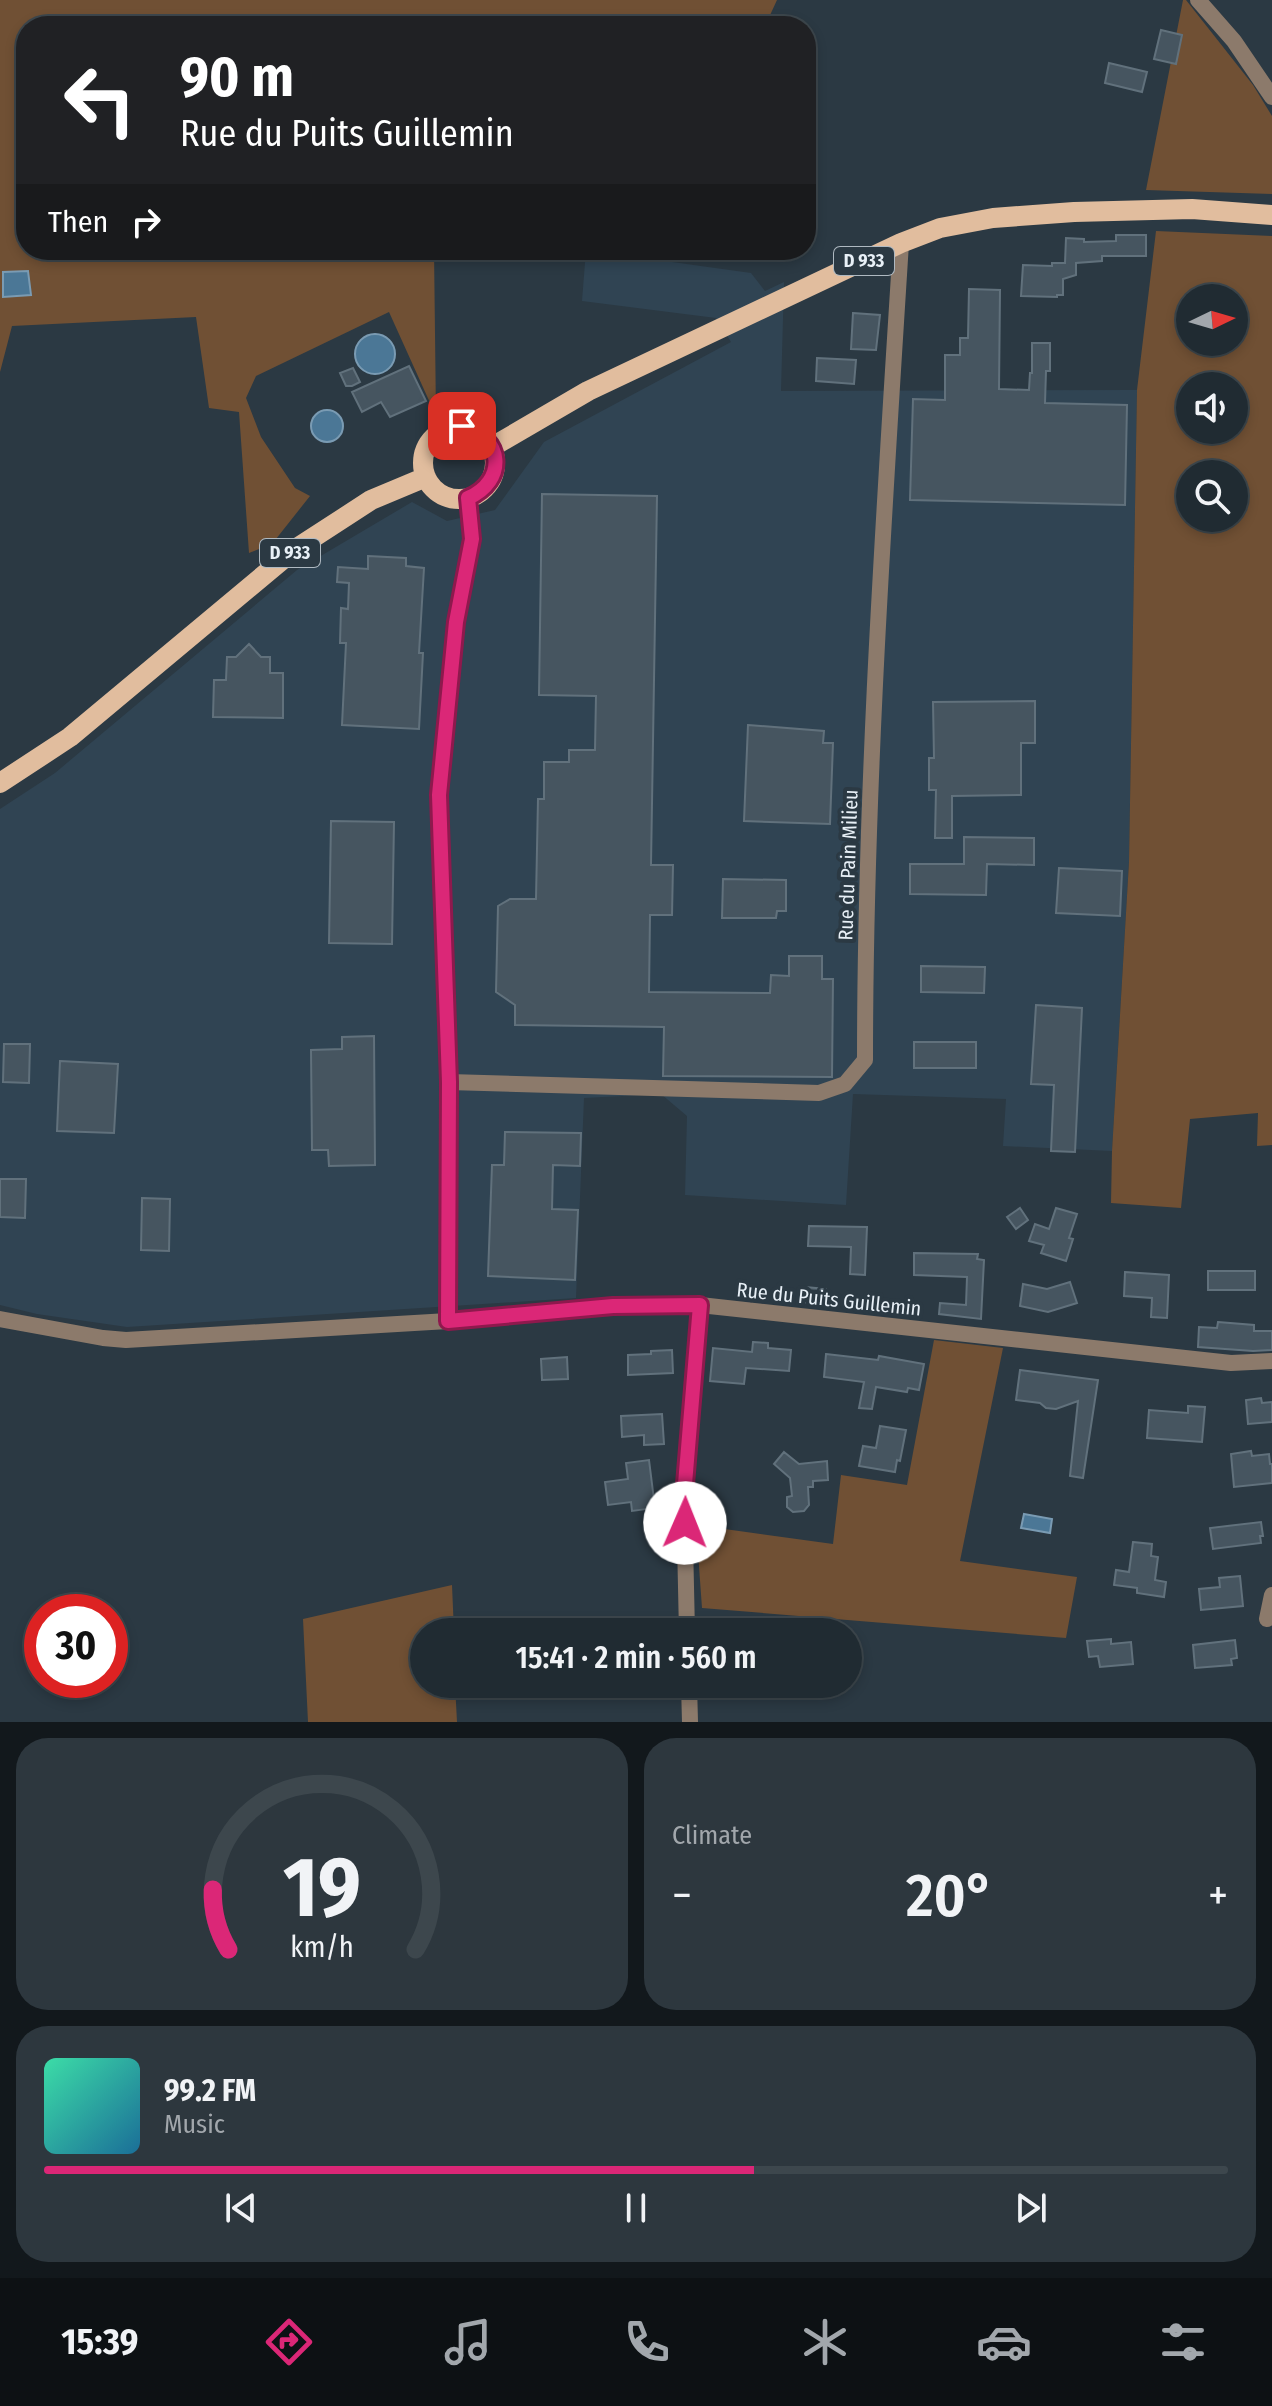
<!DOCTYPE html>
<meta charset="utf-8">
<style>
body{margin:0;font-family:"Fira Sans Condensed",sans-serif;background:#2d373e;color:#f1f3f6;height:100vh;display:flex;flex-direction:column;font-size:30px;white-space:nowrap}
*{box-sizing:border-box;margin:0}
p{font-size:26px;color:#a2a7ac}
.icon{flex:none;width:44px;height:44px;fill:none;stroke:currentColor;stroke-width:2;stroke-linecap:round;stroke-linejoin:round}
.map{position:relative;height:1722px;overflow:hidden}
.drawer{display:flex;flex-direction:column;gap:16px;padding:16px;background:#12181c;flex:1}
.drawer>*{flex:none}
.guide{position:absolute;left:16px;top:16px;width:800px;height:244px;border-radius:32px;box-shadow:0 4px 12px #0003,0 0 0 2px #3d474d;background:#202124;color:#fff;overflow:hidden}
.needle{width:52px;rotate:85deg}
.fabs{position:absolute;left:1176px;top:284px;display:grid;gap:16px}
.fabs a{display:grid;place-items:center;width:72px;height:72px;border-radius:50%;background:#202b32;box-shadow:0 4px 12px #0003,0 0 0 2px #3d474d;font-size:40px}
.speed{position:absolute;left:24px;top:1594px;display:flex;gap:16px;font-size:40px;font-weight:700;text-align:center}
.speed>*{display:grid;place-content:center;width:104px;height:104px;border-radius:50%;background:#202b32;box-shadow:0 4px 12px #0003,0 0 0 2px #3d474d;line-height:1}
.speed .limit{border:12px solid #d22;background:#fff;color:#111}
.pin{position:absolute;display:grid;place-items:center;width:68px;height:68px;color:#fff;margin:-34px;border-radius:16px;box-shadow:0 4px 12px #0006}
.me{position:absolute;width:88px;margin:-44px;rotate:1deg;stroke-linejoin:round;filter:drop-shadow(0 0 6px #0008)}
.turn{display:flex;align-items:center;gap:28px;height:168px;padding:0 32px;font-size:36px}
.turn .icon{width:104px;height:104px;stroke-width:2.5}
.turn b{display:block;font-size:56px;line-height:68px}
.then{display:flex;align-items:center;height:76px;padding:0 32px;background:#0003;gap:16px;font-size:30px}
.big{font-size:60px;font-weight:600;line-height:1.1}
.drawer .tile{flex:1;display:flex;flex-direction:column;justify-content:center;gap:12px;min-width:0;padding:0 28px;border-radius:32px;background:#2d373e}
.drawer .dial{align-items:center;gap:0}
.dial svg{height:208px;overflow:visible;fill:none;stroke:#3d474d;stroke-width:7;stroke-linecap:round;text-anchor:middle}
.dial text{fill:#f1f3f6;stroke:none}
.song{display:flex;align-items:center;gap:24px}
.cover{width:96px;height:96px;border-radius:12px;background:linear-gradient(135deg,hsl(160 70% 55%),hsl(200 70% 35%))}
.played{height:8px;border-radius:4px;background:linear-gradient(90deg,#db2777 60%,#3d474d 60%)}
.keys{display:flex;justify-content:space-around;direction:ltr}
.heat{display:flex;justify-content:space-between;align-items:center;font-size:44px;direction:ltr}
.drawer .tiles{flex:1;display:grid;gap:16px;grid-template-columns:1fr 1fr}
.tile:last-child{grid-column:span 2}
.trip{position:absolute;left:410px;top:1618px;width:452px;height:80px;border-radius:40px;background:#202b32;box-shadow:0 4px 12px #0003,0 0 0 2px #3d474d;font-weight:600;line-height:80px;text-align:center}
.tabs{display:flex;height:128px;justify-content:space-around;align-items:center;background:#0d1114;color:#a2a7ac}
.tabs .icon{width:56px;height:56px}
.tabs .selected{color:#db2777}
.tabs b{font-size:36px;color:#f1f3f6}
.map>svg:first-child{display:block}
.built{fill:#304453}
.green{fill:#705034;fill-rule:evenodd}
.water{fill:#4b7796;stroke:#7a9bb3;stroke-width:2}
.building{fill:#465560;stroke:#61717c;stroke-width:2}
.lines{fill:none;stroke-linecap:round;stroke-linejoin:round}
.minor{stroke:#8c7a6b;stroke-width:16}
.primary{stroke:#e1bd9e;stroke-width:20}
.route-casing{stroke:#8e194d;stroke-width:20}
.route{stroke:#db2777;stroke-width:14}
.labels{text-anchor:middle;stroke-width:8;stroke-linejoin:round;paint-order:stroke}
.shield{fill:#2b3943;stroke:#afb9c1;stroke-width:2}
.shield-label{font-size:18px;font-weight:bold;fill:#e8f0f7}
.street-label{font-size:20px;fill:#e8f0f7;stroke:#2b3943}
</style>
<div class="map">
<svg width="1272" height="1722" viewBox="0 0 1272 1722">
<rect width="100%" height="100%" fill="#2b3943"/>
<path class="built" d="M586,250L751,273L765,291L784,282L781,391L1137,390L1129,862L1112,1151L1003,1146L1006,1099L853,1094L846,1205L685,1195L687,1116L661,1094L584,1098L576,1298L127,1327L37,1314L0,1305V809L55,773L297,570L412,502L447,521L495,510L544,442L731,342L716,318L582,301Z"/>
<path class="green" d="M0,0H777L765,26H26V250H434L436,416L389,312L256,376L246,398L261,437L295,488L310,496L272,544L249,553L239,412L209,408L196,317L12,326L0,372Z
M1183,0H1186L1253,85L1272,116V194L1146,190Z
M1156,231L1272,236V1145L1257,1146L1258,1113L1190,1119L1181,1208L1111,1203L1112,1151L1129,862L1137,390ZM1234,298V342H1190V298ZM1234,386V430H1190V386ZM1234,474V518H1190V474Z
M934,1340L1003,1348L960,1561L1077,1577L1066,1638L702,1608L696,1525L833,1544L841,1475L907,1485Z
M452,1585L454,1632H424V1684H455L457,1722H308L303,1619Z"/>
<path class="water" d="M28,271L31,295L3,297V272Z
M355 354a20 20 0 1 1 40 0a20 20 0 1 1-40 0Z
M311 426a16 16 0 1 1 32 0a16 16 0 1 1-32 0Z
M1024,1514L1052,1519L1050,1533L1021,1528Z"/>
<path class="building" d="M1161,30L1182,35L1176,64L1154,59Z
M1109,63L1147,72L1142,92L1105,83Z
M1116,235H1146V256H1102V261L1076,263V275L1063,279V295H1057V297L1021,296L1023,265L1052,266V263H1065L1066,238L1084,239V242L1116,241Z
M969,289L1000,290L999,389L1029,390L1030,373H1032V343H1050V371H1046L1045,403L1127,405L1125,505L910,500L913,399L945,400V355H960V338H968Z
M853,313L880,315L876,350L851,349Z
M817,358L856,360L854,384L816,381Z
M409,366L426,401L390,417L381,402L362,412L352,392Z
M353,368L360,382L352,386H346L340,373Z
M542,494L657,496L651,865H673L672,915H650L649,992L770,993L771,975L789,976V956H822V979H833L832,1077L663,1076L664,1027L515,1025V1005L496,992L498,906L510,899H536L538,799H544V762H569V750H595L596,696L539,695Z
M368,556L406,558V566L424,568L419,653H423L419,729L342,725L346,643H340L341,608L348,609L349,583L337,582L338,567L368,569Z
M249,644L261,657H270V673H283V718L213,717L214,680H226L227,657H236Z
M1035,701V743H1021V795L952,796V838H935L936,790H929V758H934L933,702Z
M748,725L824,731L823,743H833L830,824L744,821Z
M331,821L394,822L392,944L329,943Z
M964,837L1034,838V865L987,864L986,895L910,894V864H964Z
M1059,868L1122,871L1120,916L1056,913Z
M723,879L786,880V911H777L776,918H722Z
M921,966L985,967L984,993L921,992Z
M1036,1005L1082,1008L1075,1152L1051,1151L1054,1085L1031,1084Z
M374,1036L375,1165L329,1166L328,1150H312L311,1050L342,1049V1037Z
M914,1042H976V1068H914Z
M4,1044H30L29,1083L3,1082Z
M60,1061L118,1064L114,1133L57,1131Z
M505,1132L581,1133L580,1166L553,1165L552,1209L578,1210L575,1280L488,1276L492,1165H504Z
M0,1179H26L25,1218L0,1217Z
M142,1198L170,1199L169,1251L141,1250Z
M1020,1208L1028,1220L1016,1229L1007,1217Z
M1056,1208L1077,1214L1069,1238L1073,1239L1066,1261L1041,1253L1044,1245L1029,1241L1035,1224L1049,1229Z
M809,1226L867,1227L865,1275L850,1274L851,1247L808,1246Z
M914,1253L978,1254L977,1259L984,1260L981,1319L939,1314L940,1303L966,1305L967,1277L914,1275Z
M1208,1271H1255V1290H1208Z
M1125,1272L1169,1275L1167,1318L1151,1317L1152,1298L1124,1296Z
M1070,1282L1077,1303L1048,1312L1020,1306L1023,1284L1047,1289Z
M805,1287L826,1289L825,1305L802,1302Z
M1218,1322L1254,1325V1331H1272V1350L1253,1351L1198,1347L1199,1327L1217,1328Z
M753,1342L768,1343V1348L791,1350L789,1371L746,1368L744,1384L710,1381L713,1348L752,1352Z
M672,1350L673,1373L628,1375V1355L651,1354V1351Z
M826,1354L878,1360L879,1356L924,1364L919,1390L908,1388L907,1392L876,1387L872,1409L859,1408L864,1382L824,1377Z
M567,1357L568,1379L542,1380L541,1359Z
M1020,1370L1098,1380L1083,1478L1070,1476L1078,1401L1056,1409L1046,1408L1040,1403L1016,1400Z
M1261,1398L1262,1403L1272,1402V1422L1248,1424L1246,1400Z
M1188,1406L1205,1407L1202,1442L1147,1438L1149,1410L1188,1413Z
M662,1414L664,1444L644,1445V1435L622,1437L621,1416Z
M880,1426L906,1430L900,1461L897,1460L895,1472L859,1466L863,1446L876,1448Z
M1251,1451L1252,1456L1269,1454L1270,1464H1272V1483L1234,1487L1231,1454Z
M784,1452L799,1464L827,1461L828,1480L813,1481V1487H808L809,1505L804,1511L793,1512L787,1507V1497L792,1496L790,1478L774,1464Z
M649,1460L655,1508L632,1511L631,1502L608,1505L605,1482L628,1479L626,1463Z
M1261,1522L1263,1536H1260L1261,1543L1213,1549L1210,1528Z
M1133,1542L1152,1544L1151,1556L1158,1557L1155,1580L1166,1582L1164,1597L1137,1593V1588L1114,1585L1116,1570L1129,1572Z
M1240,1576L1243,1606L1201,1610L1199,1589L1220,1587L1219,1578Z
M1111,1639V1644L1131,1642L1133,1664L1100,1667L1098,1656L1089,1657L1087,1641Z
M1235,1640L1237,1658L1231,1659L1232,1665L1195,1668L1193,1645Z"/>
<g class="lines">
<path class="minor" d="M1198,0L1234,41L1272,97
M449,1082L819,1093L845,1084L865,1060C865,787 884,515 901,243
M0,1319L103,1338L126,1340L448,1321L613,1306L700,1305L1231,1363L1272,1361
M448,1321L449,1082L439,795L456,622L472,539L468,498
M1267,1619L1272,1595
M687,1632L684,1496L700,1305
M689,1684L690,1722"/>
<path class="primary" d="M423 463a36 36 0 1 1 72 0a36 36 0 1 1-72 0Z
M492,447L588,391L901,243L940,228L993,218L1074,212L1192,209L1272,215
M0,783L70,737L294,550L371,500L426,477"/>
</g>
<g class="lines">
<g class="route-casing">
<path id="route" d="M462,426C504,437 507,481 468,498L472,539L456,622L439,795L449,1082L448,1321L613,1306L700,1305L684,1496L685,1523"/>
</g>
<use href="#route" class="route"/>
</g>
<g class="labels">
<g class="shield">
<rect x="834" y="247" width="60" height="28" rx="6"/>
<rect x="260" y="539" width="60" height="28" rx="6"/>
</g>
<g class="shield-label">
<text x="864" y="267">D 933</text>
<text x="290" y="559">D 933</text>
</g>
<g class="street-label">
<text transform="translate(848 865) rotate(-88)" y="7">Rue du Pain Milieu</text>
<text transform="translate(829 1299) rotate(6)" y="7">Rue du Puits Guillemin</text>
</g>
</g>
</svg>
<div class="fabs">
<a><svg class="needle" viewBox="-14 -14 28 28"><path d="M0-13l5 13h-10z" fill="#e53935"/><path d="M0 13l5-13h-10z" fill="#a2a7ac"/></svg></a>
<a><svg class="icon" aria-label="sound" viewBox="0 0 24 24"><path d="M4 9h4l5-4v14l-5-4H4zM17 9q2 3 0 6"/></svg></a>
<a><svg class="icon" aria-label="search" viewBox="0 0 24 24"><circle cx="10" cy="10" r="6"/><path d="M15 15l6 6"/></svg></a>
</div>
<div class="speed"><div class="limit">30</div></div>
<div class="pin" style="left:462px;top:426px;background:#d93025"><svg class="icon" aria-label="arrive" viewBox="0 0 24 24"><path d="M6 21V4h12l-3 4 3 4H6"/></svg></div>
<svg class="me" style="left:685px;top:1523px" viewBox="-20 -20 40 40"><circle r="19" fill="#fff"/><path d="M0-13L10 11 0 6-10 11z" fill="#db2777"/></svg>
<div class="trip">15:41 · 2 min · 560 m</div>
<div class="guide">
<div class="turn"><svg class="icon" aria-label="left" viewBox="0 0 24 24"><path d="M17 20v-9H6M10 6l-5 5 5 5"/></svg><div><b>90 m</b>Rue du Puits Guillemin</div></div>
<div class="then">Then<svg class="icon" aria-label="right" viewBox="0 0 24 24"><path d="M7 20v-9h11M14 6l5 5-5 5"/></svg></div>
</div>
</div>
<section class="drawer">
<div class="tiles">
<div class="tile dial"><svg viewBox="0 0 100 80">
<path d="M14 69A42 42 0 1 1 86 69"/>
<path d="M14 69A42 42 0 0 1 8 46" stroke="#db2777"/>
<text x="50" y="56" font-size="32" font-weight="700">19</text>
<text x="50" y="72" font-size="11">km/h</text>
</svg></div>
<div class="tile"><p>Climate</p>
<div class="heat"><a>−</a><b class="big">20°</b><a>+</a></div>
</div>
<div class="tile">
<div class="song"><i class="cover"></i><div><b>99.2 FM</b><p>Music</p></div></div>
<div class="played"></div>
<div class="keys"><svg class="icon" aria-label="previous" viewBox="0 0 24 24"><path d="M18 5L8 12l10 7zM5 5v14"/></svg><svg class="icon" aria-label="pause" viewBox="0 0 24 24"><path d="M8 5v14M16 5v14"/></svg><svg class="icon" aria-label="next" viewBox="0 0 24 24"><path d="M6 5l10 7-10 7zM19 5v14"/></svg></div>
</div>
</div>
</section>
<nav class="tabs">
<b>15:39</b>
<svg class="icon selected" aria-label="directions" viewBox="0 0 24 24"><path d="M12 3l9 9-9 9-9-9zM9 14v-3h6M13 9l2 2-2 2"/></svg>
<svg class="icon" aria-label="music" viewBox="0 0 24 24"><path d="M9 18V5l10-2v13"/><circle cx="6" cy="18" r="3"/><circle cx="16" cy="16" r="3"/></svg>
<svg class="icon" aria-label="phone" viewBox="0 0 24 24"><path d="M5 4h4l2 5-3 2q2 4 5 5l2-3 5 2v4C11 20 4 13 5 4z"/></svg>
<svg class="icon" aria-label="climate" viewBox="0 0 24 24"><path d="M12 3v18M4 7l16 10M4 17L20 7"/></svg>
<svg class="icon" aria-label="car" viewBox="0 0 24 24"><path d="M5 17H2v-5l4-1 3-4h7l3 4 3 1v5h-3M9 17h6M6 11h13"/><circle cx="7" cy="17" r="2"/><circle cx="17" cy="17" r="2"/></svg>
<svg class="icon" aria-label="filters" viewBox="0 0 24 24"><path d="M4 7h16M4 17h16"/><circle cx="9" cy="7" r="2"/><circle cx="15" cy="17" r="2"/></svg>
</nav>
